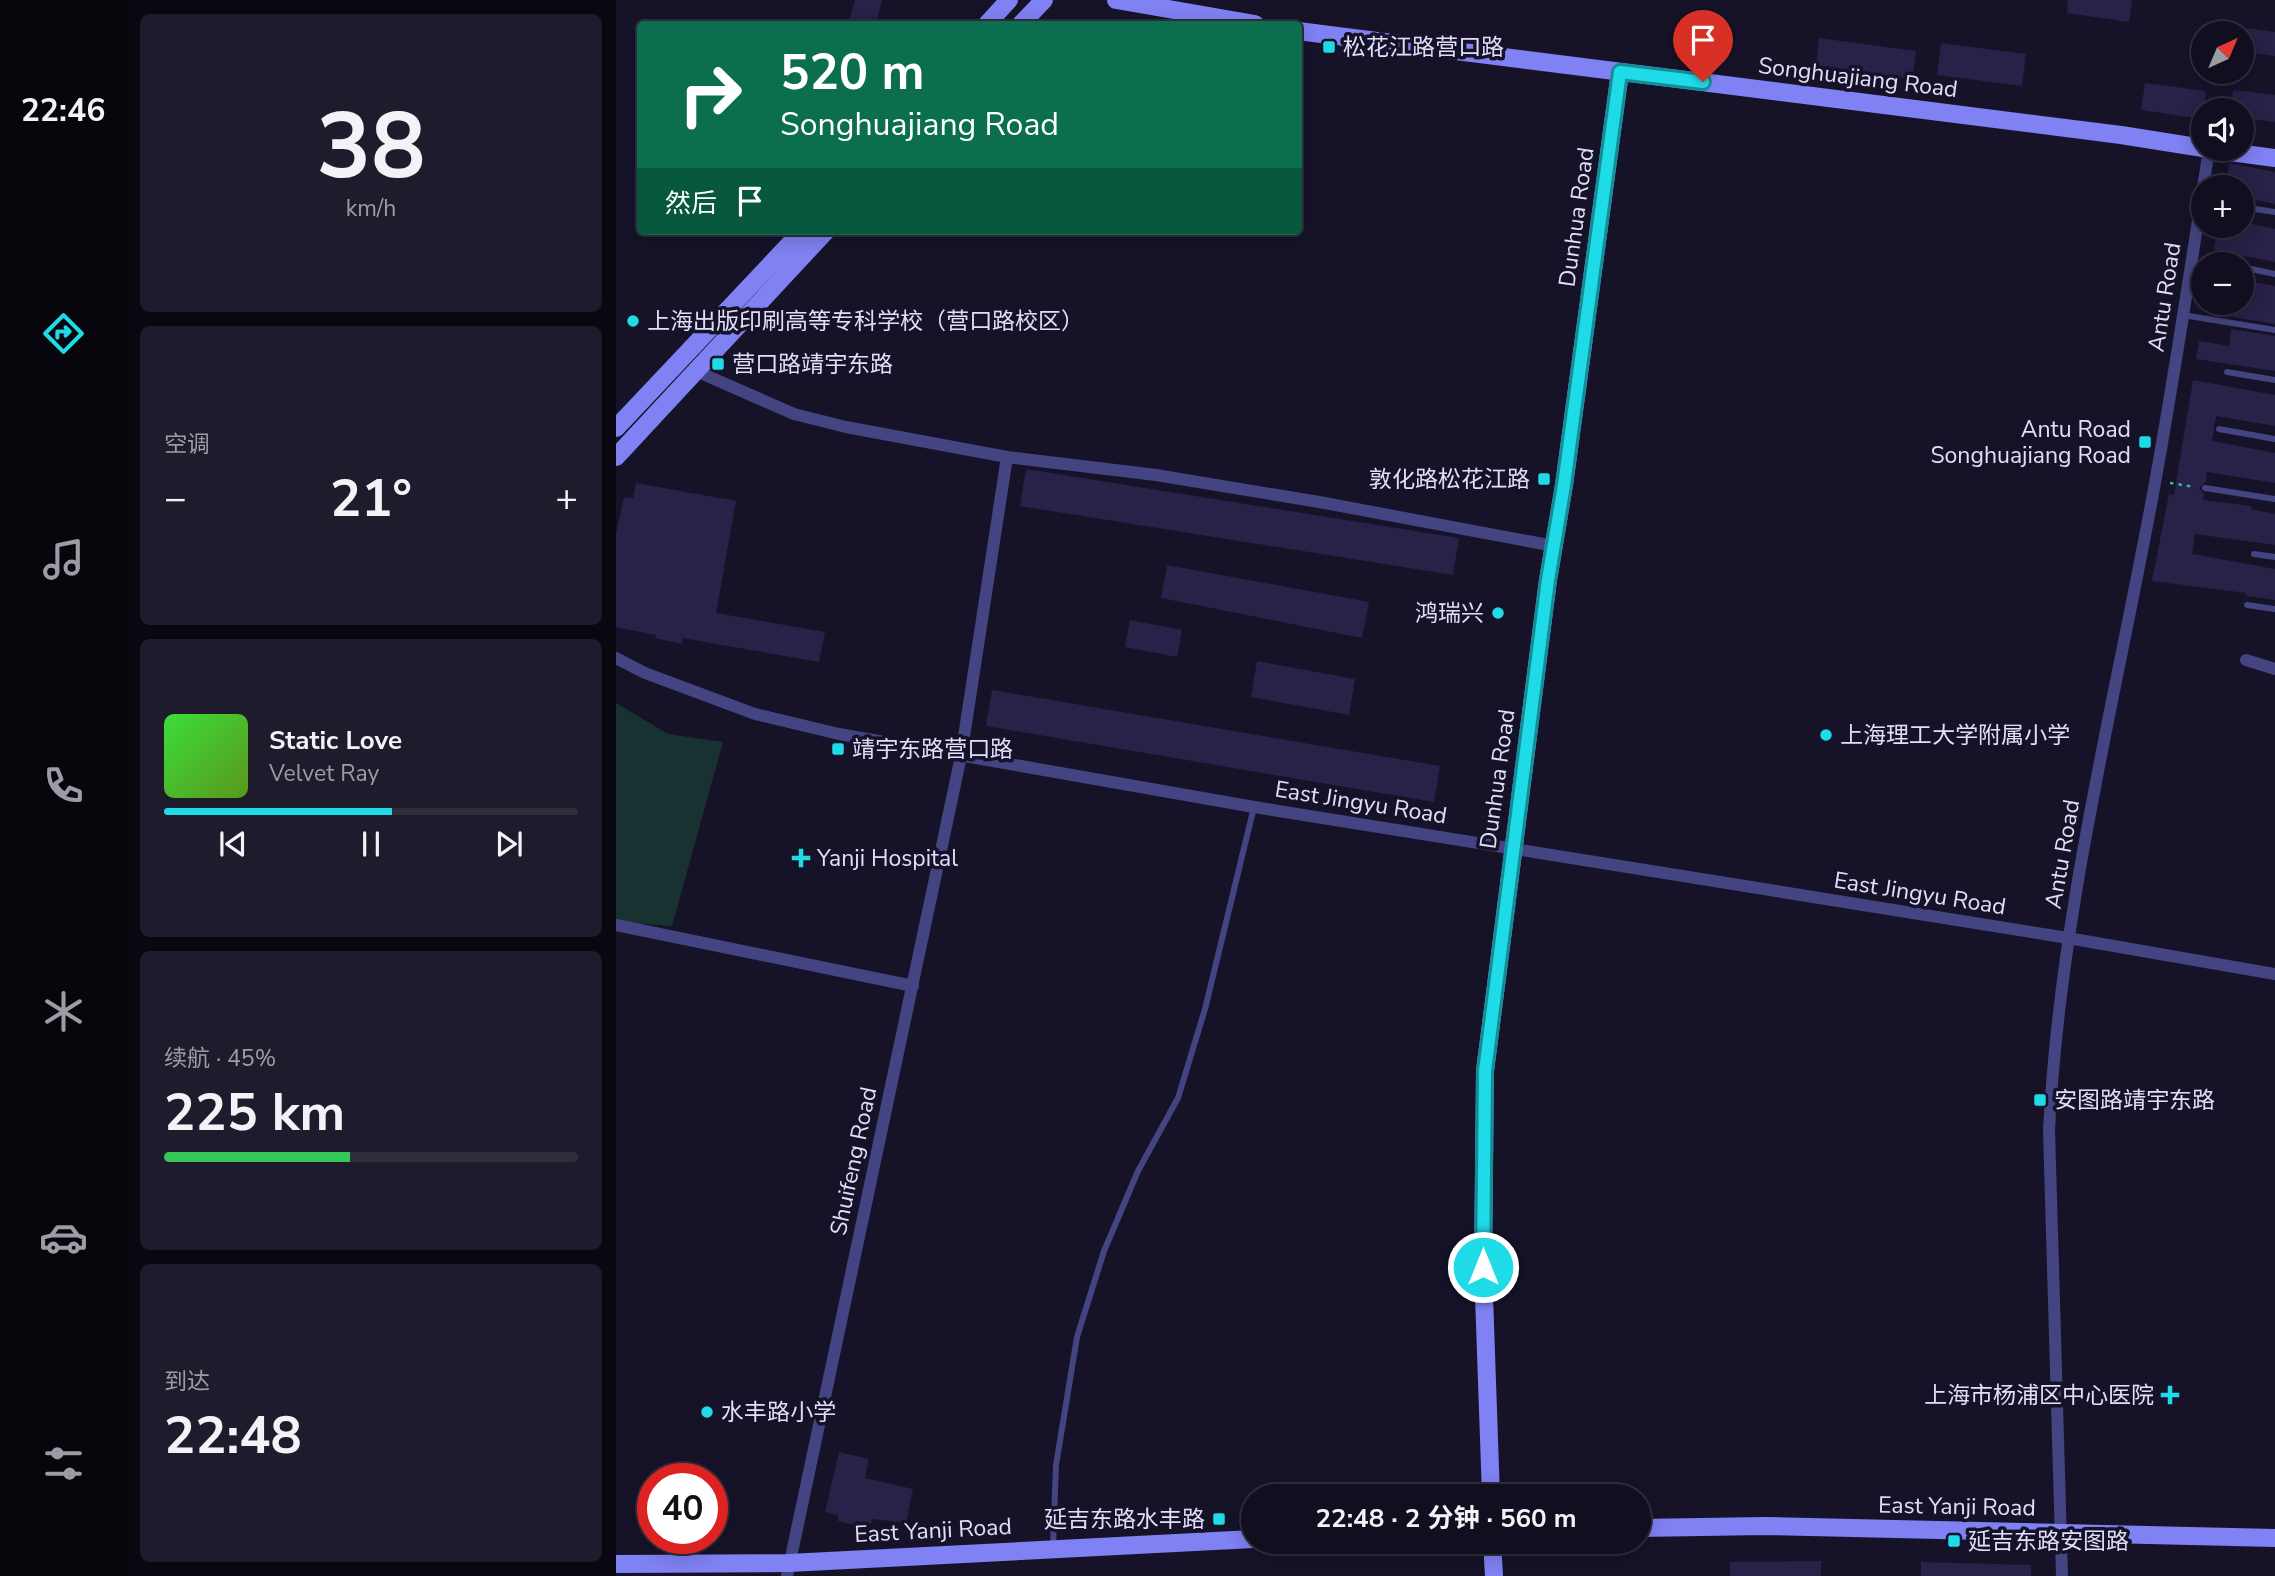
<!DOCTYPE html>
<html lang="zh">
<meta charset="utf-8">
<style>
body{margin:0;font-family:"Nunito Sans","Noto Sans SC",sans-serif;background:#1e1c2c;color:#f1f3f6;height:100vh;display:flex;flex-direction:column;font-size:26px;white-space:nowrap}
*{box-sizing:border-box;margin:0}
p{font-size:23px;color:#9c9ca4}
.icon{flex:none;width:38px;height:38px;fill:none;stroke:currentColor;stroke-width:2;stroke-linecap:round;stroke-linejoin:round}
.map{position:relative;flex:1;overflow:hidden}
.side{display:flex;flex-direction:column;gap:14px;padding:14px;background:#090811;width:490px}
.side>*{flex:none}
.banner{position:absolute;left:21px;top:21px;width:665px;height:214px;border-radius:7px;box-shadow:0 4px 18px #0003,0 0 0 2px #302e3d;background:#0b6e4f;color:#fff;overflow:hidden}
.needle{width:46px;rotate:44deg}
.tools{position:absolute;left:1575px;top:21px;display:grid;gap:14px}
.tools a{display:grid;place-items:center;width:63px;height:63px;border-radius:50%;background:#100e1f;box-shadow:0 4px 18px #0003,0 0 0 2px #302e3d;font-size:35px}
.speed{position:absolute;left:21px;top:1463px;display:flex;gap:14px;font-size:35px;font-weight:700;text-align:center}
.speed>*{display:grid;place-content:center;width:91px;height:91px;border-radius:50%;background:#100e1f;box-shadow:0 4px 18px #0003,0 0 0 2px #302e3d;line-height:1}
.speed .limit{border:10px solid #d22;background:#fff;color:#111}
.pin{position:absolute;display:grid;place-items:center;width:60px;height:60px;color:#fff;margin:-72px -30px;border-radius:50% 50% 50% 0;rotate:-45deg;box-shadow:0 0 7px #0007}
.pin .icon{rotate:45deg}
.me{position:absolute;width:77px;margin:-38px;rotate:0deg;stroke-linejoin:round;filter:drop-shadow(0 0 5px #0008)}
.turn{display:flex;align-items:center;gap:24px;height:147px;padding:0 28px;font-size:32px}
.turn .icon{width:91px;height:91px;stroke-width:2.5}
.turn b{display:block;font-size:49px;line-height:60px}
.then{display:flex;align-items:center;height:66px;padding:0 28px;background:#0003;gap:14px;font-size:26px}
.big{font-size:52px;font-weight:700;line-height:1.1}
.side .tile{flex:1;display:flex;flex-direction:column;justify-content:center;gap:10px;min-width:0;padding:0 24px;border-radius:10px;background:#1e1c2c}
.side .dial{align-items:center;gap:0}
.dial b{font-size:91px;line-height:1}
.song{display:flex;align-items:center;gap:21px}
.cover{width:84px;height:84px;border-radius:10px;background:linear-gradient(135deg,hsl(120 70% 55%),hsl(90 70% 35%))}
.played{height:7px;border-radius:4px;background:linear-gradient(90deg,#1fdae7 55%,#302e3d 55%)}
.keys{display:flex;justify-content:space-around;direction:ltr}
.heat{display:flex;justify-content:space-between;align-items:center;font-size:38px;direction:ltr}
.charge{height:10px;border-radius:5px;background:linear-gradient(90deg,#34c759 45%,#302e3d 0)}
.trip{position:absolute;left:625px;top:1484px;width:410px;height:70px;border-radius:35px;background:#100e1f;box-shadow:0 4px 18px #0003,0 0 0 2px #302e3d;font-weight:700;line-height:70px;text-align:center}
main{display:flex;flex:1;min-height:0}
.tabs{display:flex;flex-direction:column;width:126px;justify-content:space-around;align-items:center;background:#06060c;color:#9c9ca4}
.tabs .icon{width:49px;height:49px}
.tabs .selected{color:#1fdae7}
.tabs b{font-size:32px;color:#f1f3f6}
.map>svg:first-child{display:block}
.green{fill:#173230}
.building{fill:#282148}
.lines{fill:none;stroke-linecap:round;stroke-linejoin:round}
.path{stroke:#3eb0a5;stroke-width:2.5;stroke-dasharray:3.5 5;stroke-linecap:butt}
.lane{stroke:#444482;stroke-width:6}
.street{stroke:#444482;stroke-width:12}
.secondary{stroke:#8081f2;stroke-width:18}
.route-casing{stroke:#148e96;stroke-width:18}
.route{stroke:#1fdae7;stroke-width:12}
.poi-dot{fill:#1fdae7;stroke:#161329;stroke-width:2.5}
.labels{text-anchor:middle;stroke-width:7;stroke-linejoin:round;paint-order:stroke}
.poi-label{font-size:23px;fill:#e1defc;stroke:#161329;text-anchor:start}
.street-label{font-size:23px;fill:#e1defc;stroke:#161329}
</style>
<main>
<nav class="tabs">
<b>22:46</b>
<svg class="icon selected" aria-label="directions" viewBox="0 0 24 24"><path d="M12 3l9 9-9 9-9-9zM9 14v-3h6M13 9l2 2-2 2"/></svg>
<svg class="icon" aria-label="music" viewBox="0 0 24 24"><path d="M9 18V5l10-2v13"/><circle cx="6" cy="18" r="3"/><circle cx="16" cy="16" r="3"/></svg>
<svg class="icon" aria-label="phone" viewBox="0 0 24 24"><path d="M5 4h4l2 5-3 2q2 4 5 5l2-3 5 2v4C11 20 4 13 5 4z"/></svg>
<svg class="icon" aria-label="climate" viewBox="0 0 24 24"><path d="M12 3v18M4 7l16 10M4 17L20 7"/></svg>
<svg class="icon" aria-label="car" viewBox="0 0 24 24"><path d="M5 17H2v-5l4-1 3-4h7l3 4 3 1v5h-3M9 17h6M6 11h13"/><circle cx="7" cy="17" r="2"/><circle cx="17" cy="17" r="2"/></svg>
<svg class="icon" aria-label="filters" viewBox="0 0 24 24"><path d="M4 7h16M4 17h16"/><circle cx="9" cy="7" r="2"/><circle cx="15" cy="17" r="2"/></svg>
</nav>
<section class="side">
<div class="tile dial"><b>38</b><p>km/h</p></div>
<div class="tile"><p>空调</p>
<div class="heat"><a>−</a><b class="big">21°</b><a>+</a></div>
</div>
<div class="tile">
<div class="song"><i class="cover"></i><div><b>Static Love</b><p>Velvet Ray</p></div></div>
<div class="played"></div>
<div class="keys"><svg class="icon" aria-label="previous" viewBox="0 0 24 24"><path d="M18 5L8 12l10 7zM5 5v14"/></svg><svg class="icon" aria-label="pause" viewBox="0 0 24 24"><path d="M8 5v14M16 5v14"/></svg><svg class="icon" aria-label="next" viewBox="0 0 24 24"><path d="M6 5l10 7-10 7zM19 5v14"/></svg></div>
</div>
<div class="tile"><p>续航 · 45%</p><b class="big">225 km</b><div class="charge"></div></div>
<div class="tile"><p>到达</p><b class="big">22:48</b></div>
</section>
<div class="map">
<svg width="1659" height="1576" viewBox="0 0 1659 1576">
<rect width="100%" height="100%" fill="#161329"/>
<path class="green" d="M0,703L52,734L107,742L56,926L0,922Z"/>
<path class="building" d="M239,0H266L260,24H232Z
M1452,0H1516L1513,22L1451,13Z
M1631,28L1659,32V56L1629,52Z
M1203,38L1300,51L1296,79L1200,65Z
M1325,43L1410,54L1406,86L1321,75Z
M1529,83L1590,91L1586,119L1525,110Z
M1617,90L1659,95V122L1626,118V110H1615Z
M1613,163L1659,172V204L1626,197V187H1610Z
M1626,222L1659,229V262L1598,250L1602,226H1626Z
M1626,280L1659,286V324L1617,317L1619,303H1626Z
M1615,329L1659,336V371L1580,359L1583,341L1613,346Z
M1577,380L1659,395V426L1600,416L1596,441L1659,453V483L1591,472L1590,482L1583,488L1588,494L1587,500L1635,506V509L1659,514V545L1579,534L1576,554L1659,569V600L1630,596V593L1536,581L1553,494L1558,495Z
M410,469L843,538L837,575L404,506Z
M20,483L120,501L100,613L209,632L203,662L66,638V644L39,638L40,635L0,627V534L8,497L17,498Z
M551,565L753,602L746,638L545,598Z
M514,620L566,630L561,657L509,647Z
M641,661L739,679L733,715L635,697Z
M376,690L824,766L818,802L370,726Z
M223,1452L253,1459L249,1478L297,1489L290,1523L256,1519L255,1524L240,1521L239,1525L222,1521V1515L209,1512Z
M1205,1561V1576H1114V1562Z
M1305,1562L1415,1565V1576H1305Z"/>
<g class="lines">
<path class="path" d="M1554,483L1579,487"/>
<path class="lane" d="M1626,207L1659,212
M1603,263L1610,264
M1626,267L1659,274
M1567,315L1659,330
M1611,372L1659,380
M1603,429L1659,439
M1589,488L1659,499
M1638,554L1659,557
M1631,605L1659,609
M437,1548L440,1465L461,1337L488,1251L522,1171L562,1098L589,1009L638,807"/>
<path class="street" d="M80,371L178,414L230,427L391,457L540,475L703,502L938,546
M0,658L29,673L139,714L223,734L638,807L1452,938L1659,974
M1630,660L1659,669
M0,925L297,986
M171,1576L345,756L391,457
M1446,1576L1433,1130C1444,911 1500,698 1539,483C1559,372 1576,260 1593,149"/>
<path class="secondary" d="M500,0L639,24
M371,24L393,0
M405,24L428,0
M682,31L1505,135L1587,148
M1592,149L1659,158
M0,428L186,231
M0,457L210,231
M875,1496L867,1267L869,1071L932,580L948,485L1004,72
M1022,1528L1149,1526L1659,1538
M876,1542L878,1576
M0,1564L173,1563L637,1539"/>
</g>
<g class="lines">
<g class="route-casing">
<path id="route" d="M867,1267L869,1071L932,580L948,485L1004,72L1087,82"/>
</g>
<use href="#route" class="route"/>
</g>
<g class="poi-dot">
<rect x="706" y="40" width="14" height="14" rx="3.5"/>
<circle cx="17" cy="321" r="7"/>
<rect x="95" y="357" width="14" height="14" rx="3.5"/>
<rect x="1522" y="435" width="14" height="14" rx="3.5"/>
<rect x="921" y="472" width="14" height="14" rx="3.5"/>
<circle cx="882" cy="613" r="7"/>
<circle cx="1210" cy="735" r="7"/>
<rect x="215" y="742" width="14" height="14" rx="3.5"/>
<path d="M181.5 847.5h7v7h7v7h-7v7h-7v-7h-7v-7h7z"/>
<rect x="1417" y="1093" width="14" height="14" rx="3.5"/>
<path d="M1550.5 1384.5h7v7h7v7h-7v7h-7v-7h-7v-7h7z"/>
<circle cx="91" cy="1412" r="7"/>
<rect x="596" y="1512" width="14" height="14" rx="3.5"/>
<rect x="1331" y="1534" width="14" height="14" rx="3.5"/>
</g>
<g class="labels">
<g class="poi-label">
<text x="727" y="55">松花江路营口路</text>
<text x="31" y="329">上海出版印刷高等专科学校（营口路校区）</text>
<text x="116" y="372">营口路靖宇东路</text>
<text x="1515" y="437" text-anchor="end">Antu Road<tspan x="1515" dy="26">Songhuajiang Road</tspan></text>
<text x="914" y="487" text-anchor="end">敦化路松花江路</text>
<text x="868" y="621" text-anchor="end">鸿瑞兴</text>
<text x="1224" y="743">上海理工大学附属小学</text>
<text x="236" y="757">靖宇东路营口路</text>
<text x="201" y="866">Yanji Hospital</text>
<text x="1438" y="1108">安图路靖宇东路</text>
<text x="1538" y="1403" text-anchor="end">上海市杨浦区中心医院</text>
<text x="105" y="1420">水丰路小学</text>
<text x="589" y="1527" text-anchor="end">延吉东路水丰路</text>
<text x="1352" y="1549">延吉东路安图路</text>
</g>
<g class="street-label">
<text transform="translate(1242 77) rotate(7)" y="8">Songhuajiang Road</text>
<text transform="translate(960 217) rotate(-82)" y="8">Dunhua Road</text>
<text transform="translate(1548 297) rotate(-81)" y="8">Antu Road</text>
<text transform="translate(881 779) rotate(-82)" y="8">Dunhua Road</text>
<text transform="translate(745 802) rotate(9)" y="8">East Jingyu Road</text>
<text transform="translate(1446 854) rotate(-80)" y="8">Antu Road</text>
<text transform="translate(1304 893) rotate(9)" y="8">East Jingyu Road</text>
<text transform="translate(237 1161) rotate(-78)" y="8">Shuifeng Road</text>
<text transform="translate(1341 1506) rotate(1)" y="8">East Yanji Road</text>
<text transform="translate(317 1530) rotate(-3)" y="8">East Yanji Road</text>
</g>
</g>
</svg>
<div class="tools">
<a><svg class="needle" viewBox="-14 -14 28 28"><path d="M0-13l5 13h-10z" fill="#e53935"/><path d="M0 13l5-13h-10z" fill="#9c9ca4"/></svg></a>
<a><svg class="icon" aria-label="sound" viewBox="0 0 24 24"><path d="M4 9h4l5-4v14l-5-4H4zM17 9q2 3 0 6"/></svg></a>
<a>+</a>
<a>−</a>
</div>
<div class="speed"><div class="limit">40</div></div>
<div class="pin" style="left:1087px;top:82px;background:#d93025"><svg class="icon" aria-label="arrive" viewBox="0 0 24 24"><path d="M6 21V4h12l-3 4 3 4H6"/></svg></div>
<svg class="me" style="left:867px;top:1267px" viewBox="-20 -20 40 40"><circle r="17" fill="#1fdae7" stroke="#fff" stroke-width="3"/><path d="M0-11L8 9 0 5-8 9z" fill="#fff"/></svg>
<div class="trip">22:48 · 2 分钟 · 560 m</div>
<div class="banner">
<div class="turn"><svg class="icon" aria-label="right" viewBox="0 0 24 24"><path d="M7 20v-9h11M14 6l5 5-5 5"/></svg><div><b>520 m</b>Songhuajiang Road</div></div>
<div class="then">然后<svg class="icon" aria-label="arrive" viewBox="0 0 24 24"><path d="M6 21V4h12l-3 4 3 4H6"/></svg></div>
</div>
</div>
</main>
